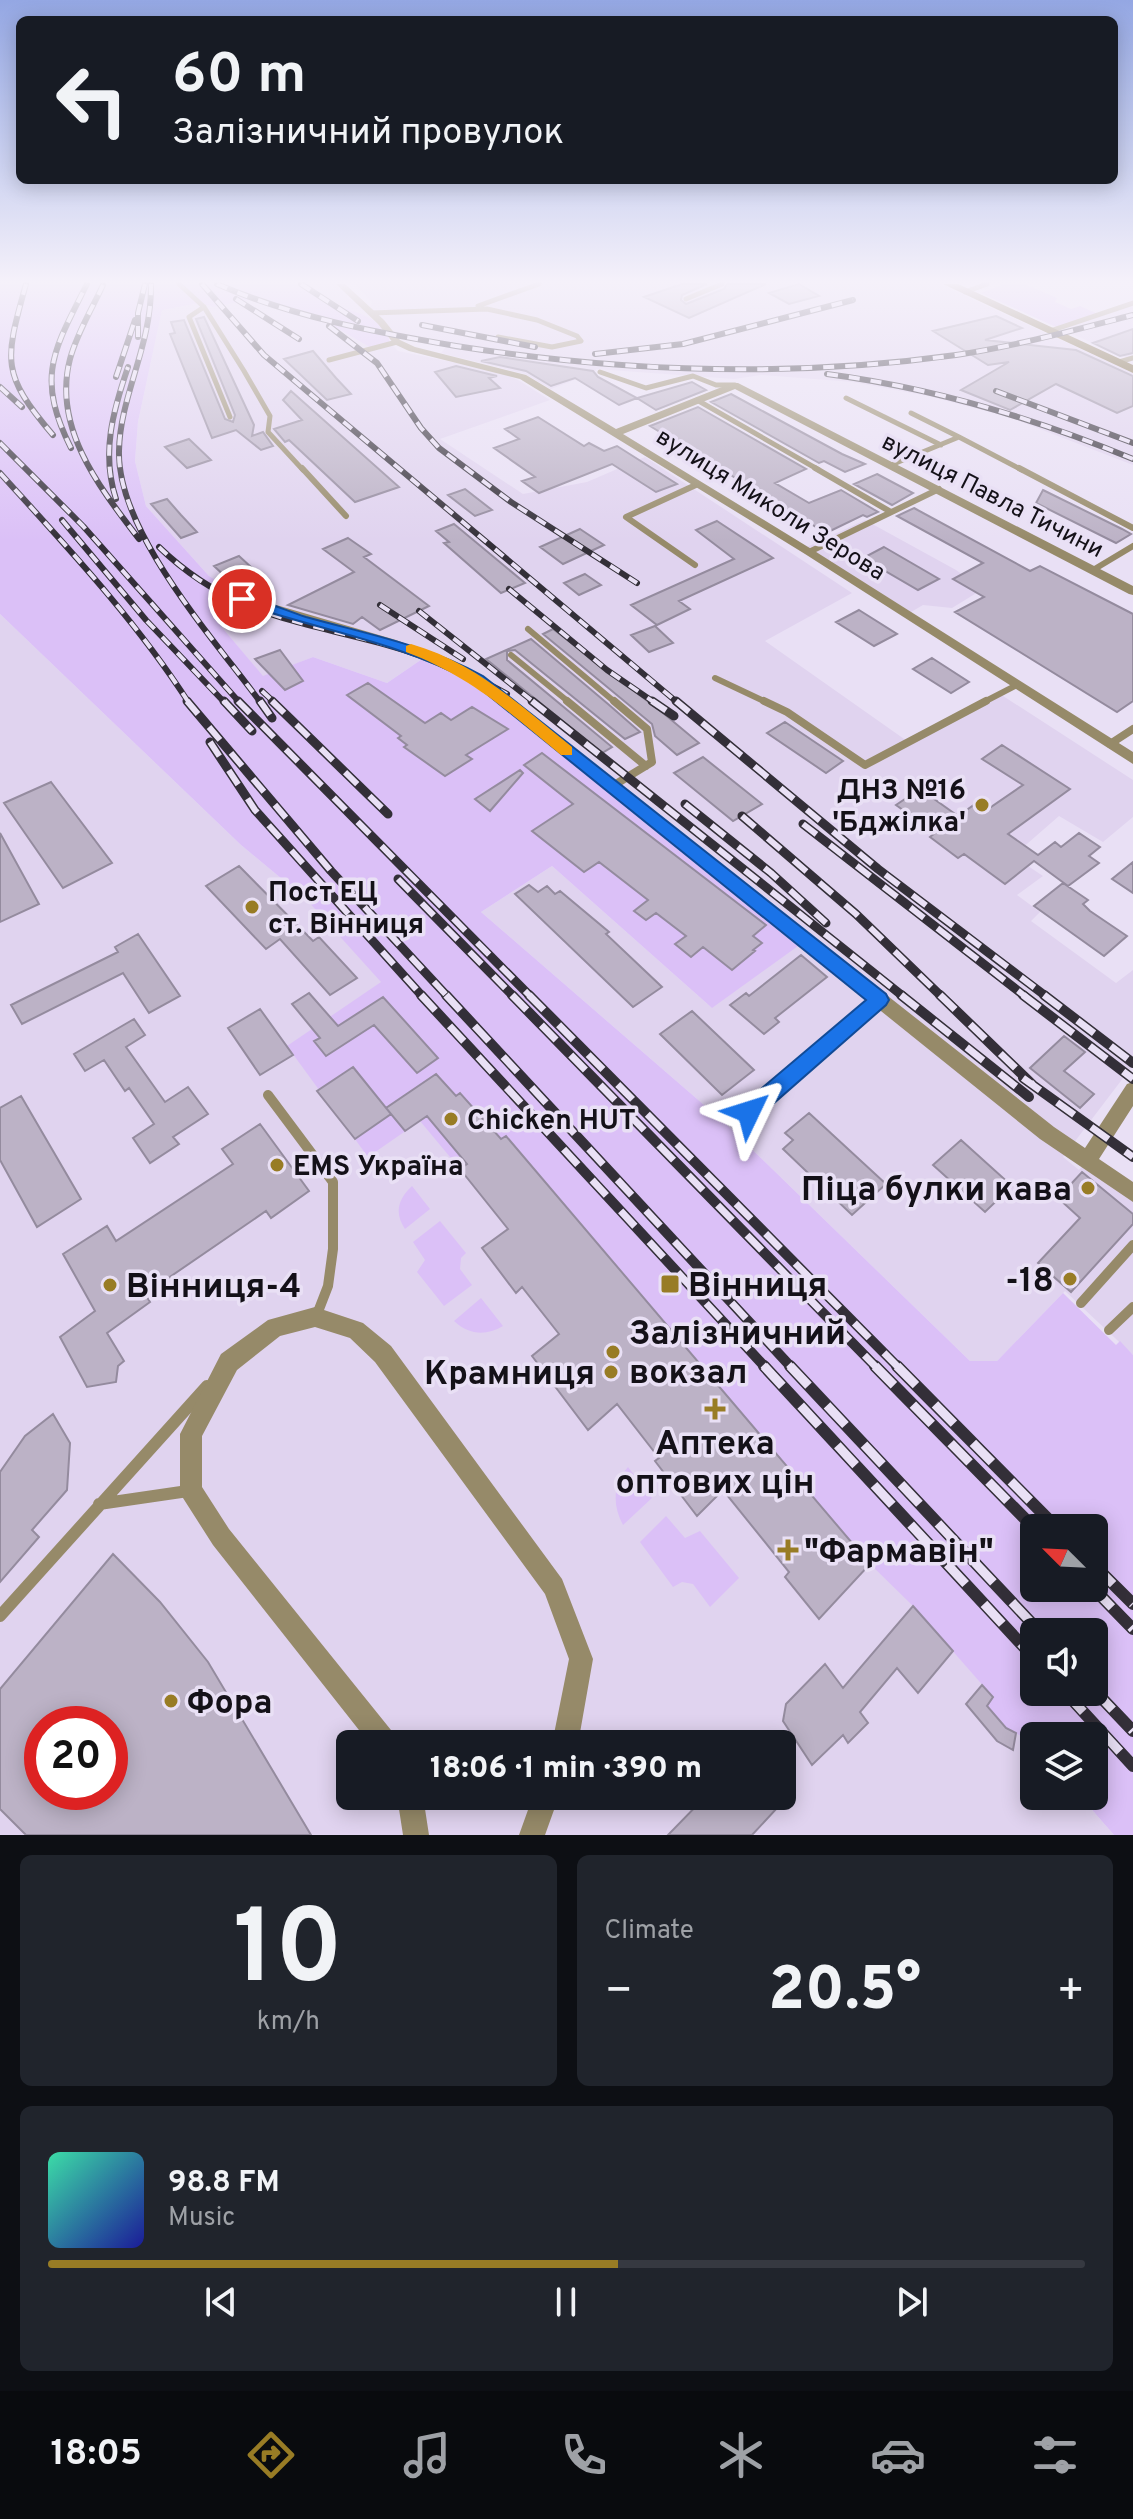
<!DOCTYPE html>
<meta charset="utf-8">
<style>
body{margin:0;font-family:Overpass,sans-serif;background:#20242c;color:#f1f3f6;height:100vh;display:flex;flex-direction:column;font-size:30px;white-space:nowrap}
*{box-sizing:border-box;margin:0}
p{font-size:26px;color:#9ea1a6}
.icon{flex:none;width:44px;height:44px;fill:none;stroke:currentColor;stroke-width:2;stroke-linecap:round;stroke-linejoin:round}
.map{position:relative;height:1835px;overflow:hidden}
.details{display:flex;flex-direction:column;gap:20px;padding:20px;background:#0d0f14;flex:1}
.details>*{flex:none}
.hud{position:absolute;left:16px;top:16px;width:1102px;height:168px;border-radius:12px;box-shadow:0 4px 20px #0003;background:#171b24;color:#f1f3f6;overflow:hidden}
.needle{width:52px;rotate:294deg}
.buttons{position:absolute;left:1020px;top:1514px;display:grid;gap:16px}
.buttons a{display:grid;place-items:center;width:88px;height:88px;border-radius:12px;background:#171b24;box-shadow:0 4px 20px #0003;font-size:40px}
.speed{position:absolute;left:24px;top:1706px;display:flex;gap:16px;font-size:40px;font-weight:700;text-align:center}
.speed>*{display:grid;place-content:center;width:104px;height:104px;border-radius:50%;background:#171b24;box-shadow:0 4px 20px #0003;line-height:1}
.speed .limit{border:12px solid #d22;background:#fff;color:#111}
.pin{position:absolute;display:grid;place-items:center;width:68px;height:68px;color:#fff;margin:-34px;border:4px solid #fff;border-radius:50%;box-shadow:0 2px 8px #0007}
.me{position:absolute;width:88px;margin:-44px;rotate:49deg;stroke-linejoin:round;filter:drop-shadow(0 0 6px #0008)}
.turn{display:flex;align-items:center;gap:28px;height:168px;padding:0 24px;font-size:36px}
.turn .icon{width:104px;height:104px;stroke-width:2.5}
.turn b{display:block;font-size:56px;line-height:68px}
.big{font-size:60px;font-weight:800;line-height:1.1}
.details .widget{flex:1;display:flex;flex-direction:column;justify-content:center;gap:12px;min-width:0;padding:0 28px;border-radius:12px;background:#20242c}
.details .dial{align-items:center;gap:0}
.dial b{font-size:104px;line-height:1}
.song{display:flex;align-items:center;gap:24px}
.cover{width:96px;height:96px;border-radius:12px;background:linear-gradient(135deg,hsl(160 70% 55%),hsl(240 70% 35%))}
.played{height:8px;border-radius:4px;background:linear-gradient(90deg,#987c25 55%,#363941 55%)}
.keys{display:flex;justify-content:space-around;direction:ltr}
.heat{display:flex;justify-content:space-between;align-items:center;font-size:44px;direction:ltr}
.details .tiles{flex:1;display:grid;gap:20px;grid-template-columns:1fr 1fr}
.widget:last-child{grid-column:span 2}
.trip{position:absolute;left:336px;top:1730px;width:460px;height:80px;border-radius:12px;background:#171b24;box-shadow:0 4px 20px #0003;font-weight:800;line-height:80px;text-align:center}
.dock{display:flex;height:128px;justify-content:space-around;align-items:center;background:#090b0e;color:#9ea1a6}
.dock .icon{width:56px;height:56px}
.dock .current{color:#987c25}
.dock b{font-size:36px;color:#f1f3f6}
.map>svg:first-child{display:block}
.built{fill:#e0d3ef;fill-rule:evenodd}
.green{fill:#dbc0f7;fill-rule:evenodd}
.building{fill:#bcb2c6;stroke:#948b9e;stroke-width:2;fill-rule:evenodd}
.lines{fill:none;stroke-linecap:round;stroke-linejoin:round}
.service-far4{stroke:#968a69;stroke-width:5}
.service-far3{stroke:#968a69;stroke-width:6}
.service-far2{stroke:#968a69;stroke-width:8}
.service-far1{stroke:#968a69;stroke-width:10}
.service{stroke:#968a69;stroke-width:12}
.minor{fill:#968a69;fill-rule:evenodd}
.secondary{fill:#705e2c;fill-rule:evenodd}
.rail-far3-casing{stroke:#332f38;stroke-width:6}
.rail-far2-casing{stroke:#332f38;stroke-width:9}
.rail-far1-casing{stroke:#332f38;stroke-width:10}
.rail-casing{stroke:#332f38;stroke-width:12}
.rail-far3{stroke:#e9e0f5;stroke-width:4;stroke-dasharray:11;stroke-linecap:butt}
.rail-far2{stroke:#e9e0f5;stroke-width:6;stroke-dasharray:17;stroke-linecap:butt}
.rail-far1{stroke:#e9e0f5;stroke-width:7;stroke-dasharray:21;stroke-linecap:butt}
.rail{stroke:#e9e0f5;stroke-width:9;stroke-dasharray:27;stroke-linecap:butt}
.route{fill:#1a73e8;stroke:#114b97;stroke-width:2}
.slow{fill:#f59e0b}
.poi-dot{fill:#987c25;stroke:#e9e0f5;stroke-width:3}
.labels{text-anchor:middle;stroke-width:7;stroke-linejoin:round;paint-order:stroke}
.far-street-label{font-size:24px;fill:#141118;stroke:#e9e0f5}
.poi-label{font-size:28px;font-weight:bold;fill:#141118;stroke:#e9e0f5;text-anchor:start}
.near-poi-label{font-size:34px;font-weight:bold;fill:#141118;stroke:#e9e0f5;text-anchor:start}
</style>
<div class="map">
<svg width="1133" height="1835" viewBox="0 0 1133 1835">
<rect width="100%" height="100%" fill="#e9e0f5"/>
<path class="built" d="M305,284H335L347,294V298L370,308L372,302L354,284H939L1133,373V465L1009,417L928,396L853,382L761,375L734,379L596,369L595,372L551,389L525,374L441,353L446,347L402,338L383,324L327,300Z
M249,299L330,324L371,348L390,343L398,351L496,371L518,380L550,400L440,439L523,494L587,482L645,457L852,593L765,641L907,741L1000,694L1133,780V817L1103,842L1059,816L1013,856L1043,876L1017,895L1040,912L1031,921L1116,983L1133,970V1065L1063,1157L1079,1170L1087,1161L1133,1193V1355L1065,1291L997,1361H970L726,1124L481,912L552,866L712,1008L428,655L387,683L313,657L263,677L220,625L250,603L209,576L146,506L135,461L138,422L162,310L200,303L213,307Z
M1133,303V361L1059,328Z
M865,520L956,570L983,589L952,608L923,605L911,612L807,547Z
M0,614L241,845L306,899L386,979L929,1596L843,1688L825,1664L786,1704L783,1721L812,1765L843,1735L849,1742L867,1723L860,1712L897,1668L918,1693L953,1651L1034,1743V1796H1080L1114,1835H752L779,1806L772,1796H782V1744H350V1796H706L668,1835H0ZM42,1724H110V1792H42Z"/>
<path class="green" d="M0,284H305C312,290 319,296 327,300C348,313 385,314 390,343L371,348L330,324L249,300L213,307L200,303L162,310L138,422L135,461L146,506L209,576L251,602L220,625L263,676L313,657L387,683L428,655L450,664L805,941L712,1008L552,866L481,912L726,1124L970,1361H997L1063,1293L1116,1345L1120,1341L1133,1355V1835H1114L1080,1796H1094V1736H1034V1743L1006,1728L987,1705L993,1697L913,1606L870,1564L507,1136L460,1169L420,1121L368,1157L287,1046L381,982L306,899L241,845L0,614ZM1034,1528H1094V1588H1034ZM1034,1632H1094V1692H1034Z
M1005,284H1024L1057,298L1055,302L1071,309L1080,306L1098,314L1056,327L981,293Z
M412,1186L430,1209L405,1229C394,1213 398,1199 412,1186Z
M440,1221L466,1253L461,1258L460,1269L472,1285L444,1306L417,1272L425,1260L413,1242Z
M481,1298L503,1326C486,1336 469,1335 454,1321Z
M628,1467L652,1498L623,1525C612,1505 613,1484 628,1467Z
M666,1516L685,1538L700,1531L739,1578L710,1607L693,1584L682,1582L673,1587L640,1542Z"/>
<path class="building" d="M682,284H707L682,295L681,300L686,304L724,289L727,284H766L689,318L644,297Z
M799,284L819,296L789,304L769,293Z
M996,316L1022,328L985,340L1076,350L1133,376V406L1117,413L1056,384L1010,410L961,390L1009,362L988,365L933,331Z
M204,317L254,425L252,436L263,432L273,446L261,450L236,430L212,438L170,334L175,333L171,322L184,320L225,419L233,422L235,415L196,319Z
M1133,329V353L1120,356L1093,343Z
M313,351L336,378L351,394L327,400L284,359Z
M500,357L593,371L598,377L637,398L619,405L575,378L551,386L526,371L481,361Z
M456,366L497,376L489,378L500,388L456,397L435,372Z
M692,382L706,390L656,410L637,398Z
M291,391L399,487L355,502L289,440L285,442L274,429L302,420L283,400Z
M731,394L842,454L865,464L845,472L824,461L819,463L711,402Z
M698,407L806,469L775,483L809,503L841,490L878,512L867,517L863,515L826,533L650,426Z
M538,417L584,446L589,443L604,451L617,446L677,484L656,492L612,464L539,493L522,481L535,477L494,448L519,439L505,429Z
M189,439L211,460L187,468L165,447Z
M877,474L913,493L892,505L854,484Z
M465,489L492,510L475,516L448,495Z
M1043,490L1122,529L1131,534L1116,543L1036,503Z
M167,499L181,515L197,532L181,538L151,504Z
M914,508L1030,571L1040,566L1133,614V701L1117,712L955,612L984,597L953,579L983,563L897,516Z
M717,521L773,558L679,601L690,609L657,625L631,605L734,559L696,530Z
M454,524L525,583L501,593L444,543L449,542L436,531Z
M580,529L604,545L563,564L540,547Z
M348,538L371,554L364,557L429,606L380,630L362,617L353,624L288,605L354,572L323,549Z
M884,547L939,579L918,590L863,558Z
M239,556L252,568L227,578L214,566Z
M585,574L601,585L579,595L564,583Z
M859,610L897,634L874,646L836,622Z
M655,626L673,643L649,652L631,635Z
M553,629L663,713L699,743L677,755L655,736L652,724L543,634Z
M531,639L608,704L640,732L625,739L515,650L507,651V660L612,747L602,753L486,659Z
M280,650L303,681L285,690L255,659Z
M932,658L969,682L951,693L913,669Z
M368,683L425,723L441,713L451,720L472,707L508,729L466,755L472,759L445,776L404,747L407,745L398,738L401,736L347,695Z
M785,722L843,761L826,773L767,733Z
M1002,745L1070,789L1008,834L1038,855L1055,842L1061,847L1079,833L1100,847L1089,856L1099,863L1068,886L1034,861L1005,884L964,854L958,858L930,837L935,833L896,805L920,789L958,816L978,802L988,809L1023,785L982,759Z
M542,753L766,925L753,936L762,943L753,950L755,951L732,970L703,947L691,957L675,944L686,936L656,913L646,920L634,911L648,900L599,862L584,872L532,831L573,804L524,765Z
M703,757L762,804L733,821L674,773Z
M520,770L523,773L490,811L475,799Z
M51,782L112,863L63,888L4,803Z
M0,833L39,904L0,922Z
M1133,862V893L1112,879Z
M239,866L313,941L319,937L357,978L330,995L280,939L266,949L206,886Z
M1063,883L1088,900L1083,904L1090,911L1127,936L1104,956L1034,906Z
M529,885L538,892L547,886L555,894L560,891L609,932L606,934L662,987L633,1007L515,894Z
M138,934L180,996L149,1013L123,973L22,1024L11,1005L118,952L115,947Z
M801,955L827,977L775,1018L779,1022L764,1034L730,1005L746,993L749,996Z
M309,993L338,1026L383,997L438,1058L417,1073L374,1025L326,1056L314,1041L320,1038L292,1004Z
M260,1009L293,1055L260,1075L228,1028Z
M692,1011L754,1070L722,1095L660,1034Z
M134,1019L145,1035L126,1047L165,1102L188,1087L208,1114L173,1137L179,1144L150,1163L133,1138L154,1124L129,1088L125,1091L104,1060L85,1071L74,1054Z
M1064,1036L1085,1052L1064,1071L1094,1094L1080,1108L1030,1068Z
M353,1067L391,1114L355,1139L317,1091Z
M436,1074L456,1096L460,1093L501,1139L506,1136L870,1564L819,1619L785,1577L789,1572L723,1490L697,1516L655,1461L659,1458L617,1404L588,1430L532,1356L559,1334L522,1287L516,1293L482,1248L508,1229L460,1169L467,1164L427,1116L405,1131L386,1108Z
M21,1096L81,1199L37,1227L0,1160V1108Z
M809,1113L886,1184L852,1215L783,1149L793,1140L785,1133Z
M260,1124L309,1191L271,1218L266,1211L145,1294L150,1302L107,1333L124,1361L118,1366L116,1382L87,1387L60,1337L95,1311L63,1254L107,1226L116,1241L233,1164L222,1149Z
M961,1140L1012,1186L985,1212L933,1165Z
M1082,1172L1133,1214V1224L1071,1292L1038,1263L1080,1218L1058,1198Z
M53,1414L70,1443L67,1490L32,1530L39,1537L0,1582V1472L25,1436Z
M113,1554L160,1602L208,1662L311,1835H26L0,1809V1689ZM42,1724H110V1792H42Z
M913,1606L953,1651L918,1693L897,1668L860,1712L868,1723L848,1743L843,1735L812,1765L783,1721L786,1704L825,1664L843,1688Z
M982,1685L993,1697L987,1706L1006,1728L1016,1733L1013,1750L997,1741L966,1704Z
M706,1796H772L779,1806L752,1835H668Z"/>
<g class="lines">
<path class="service-far4" d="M179,284L204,307L244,371L270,416L268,432L303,470
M965,292L987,284
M686,299L722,284
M478,306L539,284
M204,307L189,317L230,417
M371,313L487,309L537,320L577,336L581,341L552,347L498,337
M1050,331L1133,303
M329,360L397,342
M1119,362L1133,358
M600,372L646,388L693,376L716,385H735
M846,398L941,445
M697,400L819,470
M911,413L959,437
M891,465L959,437L1022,470"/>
<path class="service-far3" d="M302,468L346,516
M815,468L891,512
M1019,468L1133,528
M809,552L939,489
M695,565L626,517L698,484
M1093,570L1133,546
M528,629L616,703
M511,655L570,703
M715,678L768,703
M982,703L1017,685"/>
<path class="service-far2" d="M567,701L646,766
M764,701L787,712L865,765L986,701
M1110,744L1133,729
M611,787L652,762L647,729L614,701"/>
<path class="service-far1" d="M268,1095L333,1182V1249L328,1286L316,1317
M749,1112L879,1000
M1081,1303L1133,1245
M1109,1330L1133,1307"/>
<path class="service" d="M99,1504L188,1491
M0,1616L207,1386"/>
<path class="minor" d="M336,284H345L384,320L400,340L415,347L526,375L616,429L732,383H738L1133,586V595L1129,594L735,389L623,434L813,550L1133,752V764L805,554L520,379L409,351L394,344L378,324Z
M242,595L396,640L454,662L482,676L1054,1127L1085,1148L1127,1084L1133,1082V1106L1099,1159L1133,1182V1202L1040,1139L472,682C398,644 317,628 238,602L236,599Z
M315,1307L363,1323L391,1346L562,1579L593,1659L578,1744H552L569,1659L545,1594L375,1362L350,1338L315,1327L280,1336L237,1370L202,1436V1487L229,1529L395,1735L399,1744H370L213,1545L183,1498L180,1490V1434L221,1354L268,1320Z
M397,1796H423L429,1835H403Z
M533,1796H559L545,1835H519Z"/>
<path class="secondary" d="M943,284H958L1133,365V373Z"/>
<g class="rail-far3-casing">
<path id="rail-far3" d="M26,284C5,360 0,373 53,435
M151,284C152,346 120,395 119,451C117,532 215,640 261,703
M202,284L264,355L678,703
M217,284C293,317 374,332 456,346C621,372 790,378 956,355C1016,346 1075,330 1133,315
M301,284L358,321
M103,285C92,309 77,333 70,359C52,428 100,488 139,539
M236,299L299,339
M422,325L535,347
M329,326L377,363L421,428L439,448L511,502L637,583
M138,337V313L145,284
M595,354L683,344L853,300
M827,374C934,388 1034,418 1133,459
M116,377L135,320
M0,387L22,407
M996,391L1133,443
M0,443L83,526L240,703
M71,448C35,376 54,350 87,284
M0,473C67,547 135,619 189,703
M116,499C101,453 113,411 128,367
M62,520L146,620L225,703
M159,547C229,615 299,621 387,645C430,657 469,673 507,694
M509,589L607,670L655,703
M380,605L463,659
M419,611L535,703
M262,691L275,703"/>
</g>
<g class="rail-far2-casing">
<path id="rail-far2" d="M187,701L331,871L448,997
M224,701L252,731
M238,701L531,997
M260,701L272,718
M272,701L388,814
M532,701L904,997
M652,701L674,716
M676,701L878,869L1047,997
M210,742L255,810L423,997
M685,804L771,873L826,923
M742,816L856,914L942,997
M803,824L1026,997
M398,879L514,997"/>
</g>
<g class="rail-far1-casing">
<path id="rail-far1" d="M421,995L766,1368
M446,995L792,1368
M512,995L877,1368
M529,995L899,1368
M901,995L1029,1097
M940,995L1033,1085
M1023,995L1133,1079
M1044,995L1133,1063
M1023,1078L1133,1157"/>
</g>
<g class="rail-casing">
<path id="rail" d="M764,1366L1034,1658
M790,1366L1040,1632
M875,1366L1034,1528
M897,1366L1057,1528
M1094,1565L1133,1604
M1093,1588L1133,1629
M1094,1690L1133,1731
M1065,1692L1133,1766"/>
</g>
<use href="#rail-far3" class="rail-far3"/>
<use href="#rail-far2" class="rail-far2"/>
<use href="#rail-far1" class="rail-far1"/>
<use href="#rail" class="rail"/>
</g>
<linearGradient id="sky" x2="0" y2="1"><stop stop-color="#94a7e3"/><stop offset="0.52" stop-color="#f5f1fa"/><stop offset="1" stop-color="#f5f1fa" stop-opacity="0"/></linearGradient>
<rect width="1133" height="541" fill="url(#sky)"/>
<path class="route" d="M242,595C264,601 285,610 306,617C367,634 427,645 483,676L886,994L889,1000L886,1005L757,1118L749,1121L742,1118L739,1112L742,1105L866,1000L472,682C400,642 315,629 237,602V596Z"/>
<path class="slow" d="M411,644C475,662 522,707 572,747V755H561C509,712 470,676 406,652V646Z"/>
<g class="poi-dot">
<circle cx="982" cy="805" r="8"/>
<circle cx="252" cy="907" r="8"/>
<circle cx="451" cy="1119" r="8"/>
<circle cx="277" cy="1165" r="8"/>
<circle cx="1088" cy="1188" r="8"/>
<circle cx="1070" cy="1279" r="8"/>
<rect x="660" y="1274" width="20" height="20" rx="4"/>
<circle cx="110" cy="1285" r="8"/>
<circle cx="613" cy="1352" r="8"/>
<circle cx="611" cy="1372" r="8"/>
<path d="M711 1397h8v8h8v8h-8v8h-8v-8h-8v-8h8z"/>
<path d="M784 1538h8v8h8v8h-8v8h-8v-8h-8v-8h8z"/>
<circle cx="171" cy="1701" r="8"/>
</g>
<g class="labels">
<g class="far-street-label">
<text transform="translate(993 495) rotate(27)" y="8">вулиця Павла Тичини</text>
<text transform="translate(771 504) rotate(32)" y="8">вулиця Миколи Зерова</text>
</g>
<g class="poi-label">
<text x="966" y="799" text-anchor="end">ДНЗ №16<tspan x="966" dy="32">'Бджілка'</tspan></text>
<text x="268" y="901">Пост ЕЦ<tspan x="268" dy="32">ст. Вінниця</tspan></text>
<text x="467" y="1129">Chicken HUT</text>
<text x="293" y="1175">EMS Україна</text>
</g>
<g class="near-poi-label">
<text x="1072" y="1200" text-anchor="end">Піца булки кава</text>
<text x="1054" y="1291" text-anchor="end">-18</text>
<text x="688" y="1296">Вінниця</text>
<text x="126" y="1297">Вінниця-4</text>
<text x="629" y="1344">Залізничний<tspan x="629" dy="39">вокзал</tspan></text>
<text x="595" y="1384" text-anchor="end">Крамниця</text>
<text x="715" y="1454" text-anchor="middle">Аптека<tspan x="715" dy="39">оптових цін</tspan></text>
<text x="804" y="1562">"Фармавін"</text>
<text x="187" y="1713">Фора</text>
</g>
</g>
</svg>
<div class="buttons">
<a><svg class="needle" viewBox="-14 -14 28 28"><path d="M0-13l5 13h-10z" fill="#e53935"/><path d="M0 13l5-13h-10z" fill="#9ea1a6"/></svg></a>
<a><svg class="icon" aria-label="sound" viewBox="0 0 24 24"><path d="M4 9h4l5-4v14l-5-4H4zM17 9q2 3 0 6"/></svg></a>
<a><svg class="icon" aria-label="layers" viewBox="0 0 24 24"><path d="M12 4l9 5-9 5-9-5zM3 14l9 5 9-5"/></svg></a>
</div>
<div class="speed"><div class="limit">20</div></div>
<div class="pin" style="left:242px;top:599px;background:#d93025"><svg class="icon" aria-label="arrive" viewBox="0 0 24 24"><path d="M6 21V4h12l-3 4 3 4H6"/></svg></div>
<svg class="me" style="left:749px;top:1112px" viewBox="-20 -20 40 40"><path d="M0-17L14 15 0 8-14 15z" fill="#1a73e8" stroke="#fff" stroke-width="4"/></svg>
<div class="trip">18:06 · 1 min · 390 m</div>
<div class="hud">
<div class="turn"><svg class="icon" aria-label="left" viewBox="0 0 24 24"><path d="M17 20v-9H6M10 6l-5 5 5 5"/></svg><div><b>60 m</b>Залізничний провулок</div></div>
</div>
</div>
<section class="details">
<div class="tiles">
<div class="widget dial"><b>10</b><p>km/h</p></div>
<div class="widget"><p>Climate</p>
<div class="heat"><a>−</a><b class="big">20.5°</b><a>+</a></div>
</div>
<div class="widget">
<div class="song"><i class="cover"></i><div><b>98.8 FM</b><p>Music</p></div></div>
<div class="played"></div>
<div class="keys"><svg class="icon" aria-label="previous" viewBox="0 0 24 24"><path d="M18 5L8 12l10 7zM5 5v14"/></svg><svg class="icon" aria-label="pause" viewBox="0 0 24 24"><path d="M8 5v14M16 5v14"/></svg><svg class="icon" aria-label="next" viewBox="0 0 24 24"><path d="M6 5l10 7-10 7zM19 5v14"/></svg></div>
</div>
</div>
</section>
<nav class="dock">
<b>18:05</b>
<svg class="icon current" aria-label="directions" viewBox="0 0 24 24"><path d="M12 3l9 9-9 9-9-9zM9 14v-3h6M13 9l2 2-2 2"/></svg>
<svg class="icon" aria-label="music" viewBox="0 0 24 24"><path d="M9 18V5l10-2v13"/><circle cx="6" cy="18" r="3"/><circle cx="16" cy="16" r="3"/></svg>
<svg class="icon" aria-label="phone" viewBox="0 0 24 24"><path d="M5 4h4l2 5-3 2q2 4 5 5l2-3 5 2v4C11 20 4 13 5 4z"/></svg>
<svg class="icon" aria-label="climate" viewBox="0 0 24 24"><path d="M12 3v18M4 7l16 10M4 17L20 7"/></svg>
<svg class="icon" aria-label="car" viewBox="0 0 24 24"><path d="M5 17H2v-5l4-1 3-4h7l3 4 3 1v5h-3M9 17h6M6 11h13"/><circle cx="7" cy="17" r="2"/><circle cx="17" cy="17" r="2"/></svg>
<svg class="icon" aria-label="filters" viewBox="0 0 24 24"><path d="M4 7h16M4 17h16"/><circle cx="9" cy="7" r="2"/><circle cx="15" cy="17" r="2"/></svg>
</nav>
